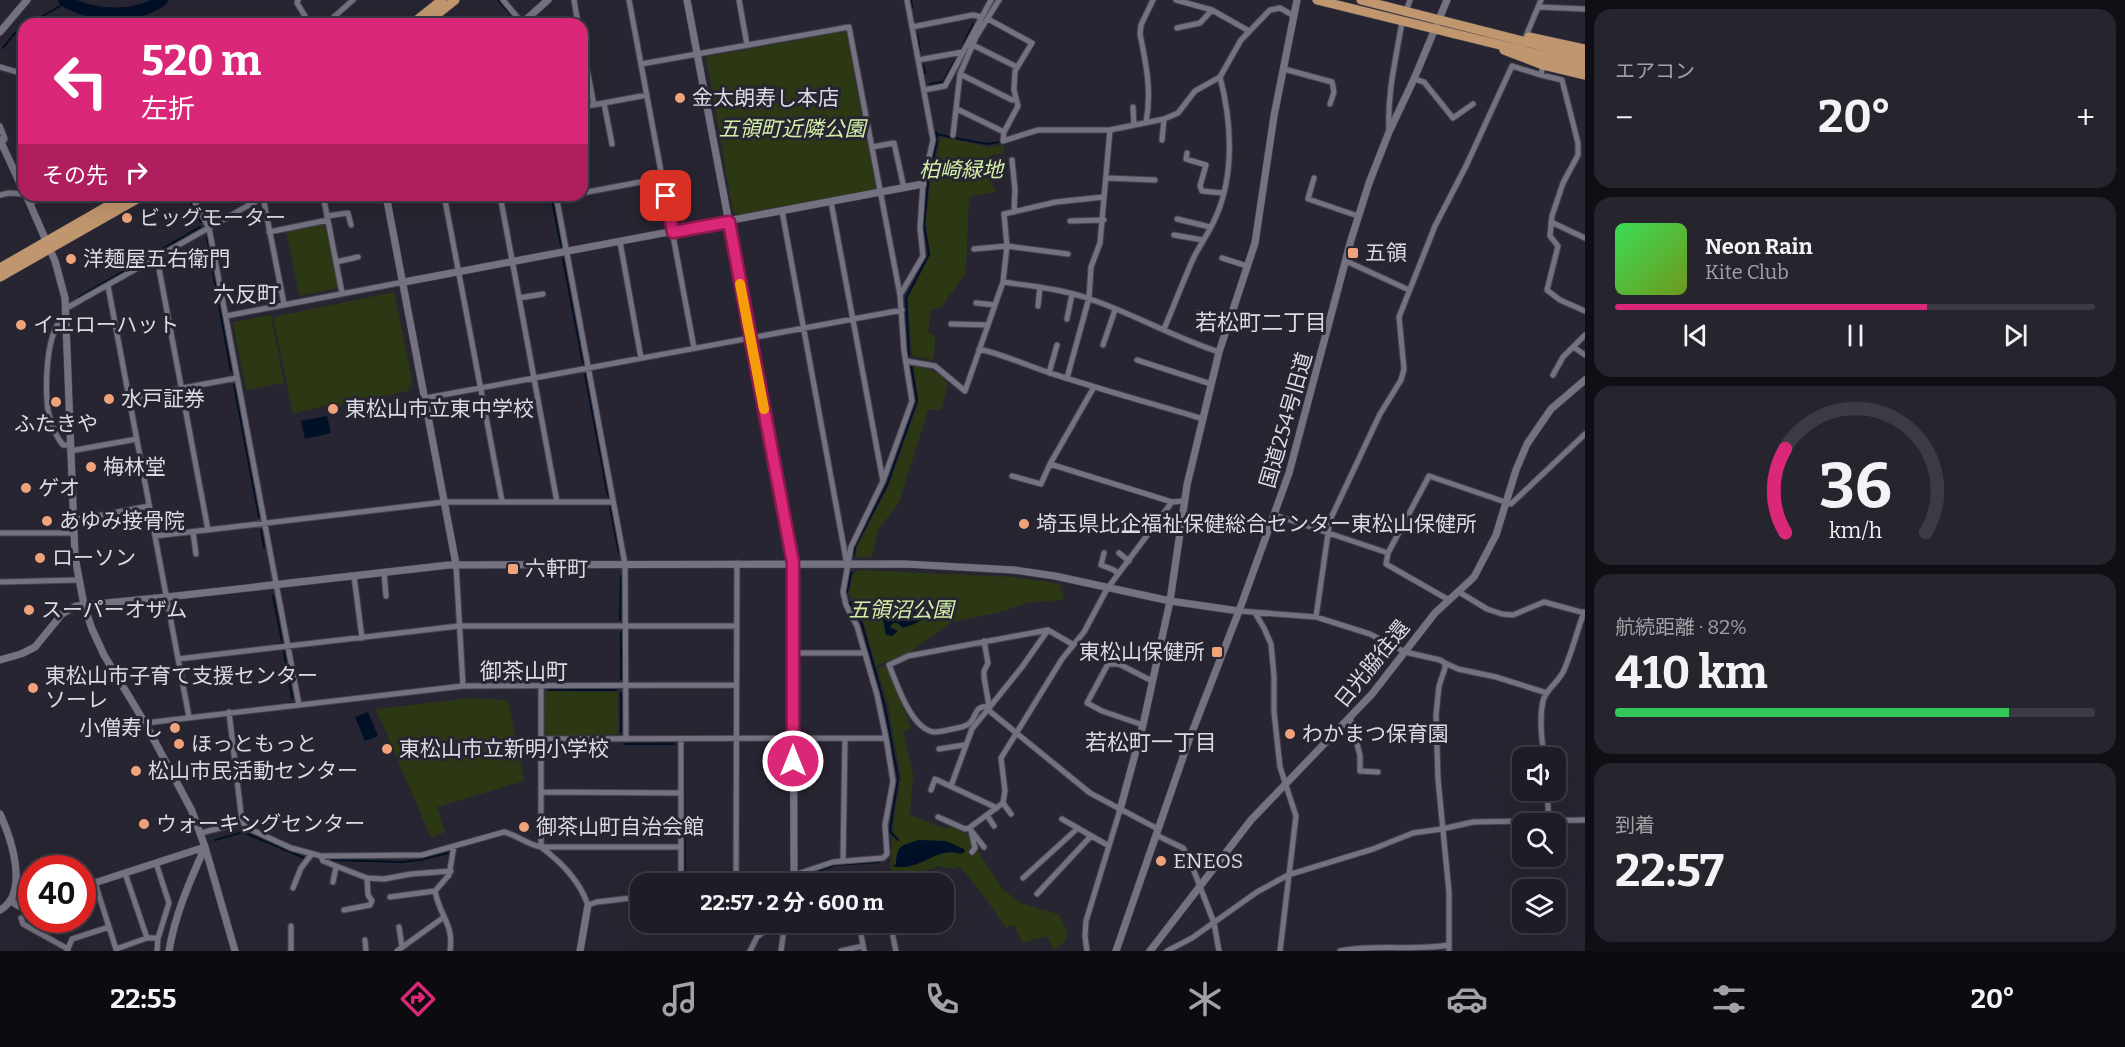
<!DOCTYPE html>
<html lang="ja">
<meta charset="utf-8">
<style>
body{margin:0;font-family:Bitter,"Noto Sans JP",serif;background:#26252e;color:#f1f3f6;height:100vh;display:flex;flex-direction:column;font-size:22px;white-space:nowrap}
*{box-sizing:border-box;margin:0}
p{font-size:20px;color:#a1a1a7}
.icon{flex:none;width:33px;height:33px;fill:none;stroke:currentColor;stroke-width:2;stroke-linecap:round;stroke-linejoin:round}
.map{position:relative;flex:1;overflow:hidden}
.panel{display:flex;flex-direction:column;gap:9px;padding:9px;background:#100f15;width:540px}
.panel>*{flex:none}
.top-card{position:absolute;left:18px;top:18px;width:570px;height:183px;border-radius:18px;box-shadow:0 6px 24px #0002,0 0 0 2px #3c3a43;background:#db2777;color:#fff;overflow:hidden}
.controls{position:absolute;left:1512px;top:747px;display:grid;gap:12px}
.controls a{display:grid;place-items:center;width:54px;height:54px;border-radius:12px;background:#1e1c26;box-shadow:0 6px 24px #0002,0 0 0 2px #3c3a43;font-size:30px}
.speed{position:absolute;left:18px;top:855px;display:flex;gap:12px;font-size:30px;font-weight:700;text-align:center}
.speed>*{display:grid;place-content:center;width:78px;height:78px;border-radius:50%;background:#1e1c26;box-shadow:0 6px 24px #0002,0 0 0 2px #3c3a43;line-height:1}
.speed .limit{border:9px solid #d22;background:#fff;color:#111}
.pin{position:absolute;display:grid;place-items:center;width:51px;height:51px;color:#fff;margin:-26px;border-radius:12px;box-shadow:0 3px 9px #0006}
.me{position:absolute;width:66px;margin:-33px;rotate:0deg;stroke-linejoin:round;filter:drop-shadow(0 0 4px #0008)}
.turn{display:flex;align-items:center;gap:21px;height:126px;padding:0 24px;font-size:27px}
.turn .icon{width:78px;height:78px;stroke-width:2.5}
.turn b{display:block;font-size:42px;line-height:51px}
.then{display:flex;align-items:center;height:57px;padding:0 24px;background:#0003;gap:12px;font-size:22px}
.big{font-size:45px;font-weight:700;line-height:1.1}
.panel .card{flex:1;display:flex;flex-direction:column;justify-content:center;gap:9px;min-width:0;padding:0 21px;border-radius:18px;background:#26252e}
.panel .dial{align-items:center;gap:0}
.dial svg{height:156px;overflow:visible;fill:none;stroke:#3c3a43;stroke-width:7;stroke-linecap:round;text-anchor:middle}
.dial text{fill:#f1f3f6;stroke:none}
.song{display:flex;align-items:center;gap:18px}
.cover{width:72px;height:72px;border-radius:9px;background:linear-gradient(135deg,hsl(130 70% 55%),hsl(80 70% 35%))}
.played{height:6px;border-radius:3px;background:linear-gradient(90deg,#db2777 65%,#3c3a43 65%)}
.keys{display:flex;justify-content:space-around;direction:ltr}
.heat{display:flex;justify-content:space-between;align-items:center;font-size:33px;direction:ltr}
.charge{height:9px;border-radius:4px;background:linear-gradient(90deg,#34c759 82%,#3c3a43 0)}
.trip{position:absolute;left:630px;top:873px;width:324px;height:60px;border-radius:18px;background:#1e1c26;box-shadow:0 6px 24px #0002,0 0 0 2px #3c3a43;font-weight:700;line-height:60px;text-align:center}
.dock{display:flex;height:96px;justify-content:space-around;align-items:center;background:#0c0b0f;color:#a1a1a7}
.dock .icon{width:42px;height:42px}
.dock .current{color:#db2777}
.dock b{font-size:27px;color:#f1f3f6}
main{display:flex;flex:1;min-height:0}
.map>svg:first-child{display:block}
.green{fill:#2b3813}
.water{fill:#001026}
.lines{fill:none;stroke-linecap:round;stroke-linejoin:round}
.stream{stroke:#001026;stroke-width:2}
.river{stroke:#001026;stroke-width:12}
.minor-casing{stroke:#46434f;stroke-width:7}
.tertiary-casing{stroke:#46434f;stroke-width:8}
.trunk-casing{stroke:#46434f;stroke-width:10}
.minor{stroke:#747181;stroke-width:5}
.tertiary{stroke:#747181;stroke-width:7}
.trunk{stroke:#c0966e;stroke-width:9}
.route-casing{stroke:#8e194d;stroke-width:15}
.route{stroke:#db2777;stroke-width:10}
.slow{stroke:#f59e0b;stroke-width:10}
.poi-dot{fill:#f0a27a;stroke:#282532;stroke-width:2}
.labels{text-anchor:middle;stroke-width:6;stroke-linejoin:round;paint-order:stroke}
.poi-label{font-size:21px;fill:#dcdbe4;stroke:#282532;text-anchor:start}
.park-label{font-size:21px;font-style:italic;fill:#d3efa6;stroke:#282532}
.street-label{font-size:21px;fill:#dcdbe4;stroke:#282532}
.neighbourhood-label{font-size:22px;fill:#dcdbe4;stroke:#282532}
</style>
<main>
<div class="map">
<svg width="1585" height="951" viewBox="0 0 1585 951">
<rect width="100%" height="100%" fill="#282532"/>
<path class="green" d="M846,31L876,189L737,215L733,212L706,57Z
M943,137L988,147L1004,145V153L988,156L990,179L996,192L969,197L966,272L942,307L931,310L928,332L935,336L934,360L912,356L908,298L930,255L926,223L930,184L940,140Z
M323,224L325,226L338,288L299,296L286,231Z
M394,292L413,385L408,386L409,391L327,408L326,405L293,414L273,317Z
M271,315L284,383L246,390L233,322Z
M913,364L938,373L948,384L941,410H928L899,503L878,530L872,557H856L857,547L888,487L919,401Z
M860,570L1015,577L1061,584L1060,590L1064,591L1062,600L1026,603L1005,611L952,622L909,653L876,666L864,623L849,593L854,573Z
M886,665L911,728L903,732L913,774L910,815L946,829L949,826L968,835L1002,889L1021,903L1060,915L1068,934L1064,943L1054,950L1047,936L1023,943L1014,925L1006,928L981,892L960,867L953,869L939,866L922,872L933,884C924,883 896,875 890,868L895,812L901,777L888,705L877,668Z
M545,691L618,692V734L544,736Z
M470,698L508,700L524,781L437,807L445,832L431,838L376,709Z"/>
<path class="water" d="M327,416L331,433L305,439L301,421Z
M919,603L923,604L926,608C926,622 914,624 903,628L897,623H893L890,627L898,631L892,636L886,635L883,620L872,616L874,612L897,614Z
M368,712L378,736L365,741L355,717Z
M919,840L946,841L964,849L965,852L960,854C937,845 920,873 892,866L896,864C897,844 901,846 919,840Z"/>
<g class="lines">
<path class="stream" d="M498,0L514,18
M911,0L912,7
M29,24L67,2
M917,34L920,50
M964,43L973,24
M3,48L13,35L24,27
M923,65L925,73
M930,84L943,82L955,60
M936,134L950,137
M955,138L987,144L999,142
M186,195L201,222
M551,195L561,246
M207,238L231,371
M563,259L583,363
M79,297L200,227
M909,355L906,298L929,254L924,225L928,183L937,141L936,132
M585,374L608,496
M234,385L259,517
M610,507L619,553
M261,530L264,547
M854,554L855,546L887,485L917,400L911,365
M847,592L851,573
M273,596L282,641
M850,603L862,624L885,707L898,778L890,831L898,840
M856,612L867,610
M620,620L621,576
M621,632V679
M284,652L292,698
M548,690H616
M621,693V732
M624,744H674
M684,745L685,883
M215,840L243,832L304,858
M331,860L402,862L420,860L448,853
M810,874L835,865L879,862"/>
<path class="river" d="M64,0C92,17 135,19 162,0"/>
<g class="minor-casing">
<path id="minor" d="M298,0L297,3L310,24
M503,0L523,24
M574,0L578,24
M629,0L694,348
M739,0L747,45
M1176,0L1212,10L1249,31
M1539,7L1585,9
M1406,11L1410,0
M988,19L1032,43L1015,71L1014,90L1018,106L1004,132L1003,141L1038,130H1110L1164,119L1178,113L1195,91L1220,77L1241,40L1270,10L1280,8L1294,16
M326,24L353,0
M912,27L973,15L981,17
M1177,28L1200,23L1212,10
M1526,36L1541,0
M582,44L594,105
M973,45L1017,67
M918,60L963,52
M641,64L849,27L900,295L904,351L912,401L883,481L851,547L843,592L846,605L857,626L877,695L886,738L893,781L885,825L887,854L883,858L833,862L782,879L753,884
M0,67L24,74
M1284,69L1332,82L1334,92L1330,104
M960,74L1012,100L1016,99
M1541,75L1562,80L1578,143V155L1563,183L1552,216L1550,236L1558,246L1547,290L1560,300L1585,311
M1414,79L1424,82L1453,118L1473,104
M924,90L945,86L991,0
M604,103L612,144
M582,107L647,95
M1133,107L1134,125
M957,109L1004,132
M1146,122C1152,92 1146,63 1140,34L1141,25L1153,0
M0,126L5,139L2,143
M1389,130C1387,94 1396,58 1402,22
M953,135L960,74L976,37L999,0
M1162,140L1164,119
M872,147L894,143L904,188
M1187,153L1186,159L1206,165L1200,186L1202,191L1223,193
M1012,160L1015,189L1014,212
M1106,178L1155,180
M1314,178L1308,199L1358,216
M582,193L662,178
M0,195L9,193L24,194
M191,195L209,228L299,705
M323,195L342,293
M444,195L502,501
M500,195L557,502
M556,195L625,564L626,739
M263,197L284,304
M557,198L572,195
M831,202L883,481
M30,204L41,195
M782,211L846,559
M327,216L348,213L351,225
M1177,219L1210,227
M1070,221L1104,220
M1551,222L1585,238
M269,232L328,220
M1174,235L1203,240
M620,242L641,358
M974,249L1007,246L1068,254
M157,258L208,530
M1222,258L1247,266
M1346,261L1409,290
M336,262L358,257
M1003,282C1031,286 1062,289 1090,299C1134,314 1175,338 1219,352
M108,286L189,717
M900,295L923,256L920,228L923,184L933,140L907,0
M519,298L543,294
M976,303L995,305
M1038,306L1040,287
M65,309L267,195
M1198,313L1229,323
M226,316L404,282
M66,317C45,324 44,396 49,415C52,426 56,437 63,445H70
M1067,319L1072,294
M951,324L988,325
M1164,329C1174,306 1183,281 1194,257C1200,245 1208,234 1214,221C1235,177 1232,123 1220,77
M1103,345L1115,310
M1575,348L1585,355
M979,349C1005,355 1028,366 1053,374C1103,390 1153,404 1203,419
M1137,360L1211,384
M906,361L935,366L965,391L1003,282L1007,246L1004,214L1056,202L1104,197
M1049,373L1057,345
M1553,375L1563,357L1585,335
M1067,378L1089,298L1091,267L1100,243L1110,130
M129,398L237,378
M426,398L902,310
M70,451L137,439
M1050,464L1172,502
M1012,476L1041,484L1050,464L1094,387
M1275,515L1388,553
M73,519L86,518L149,506
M193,532L196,554
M0,533H73
M155,536L445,502H613
M1104,553L1101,565L1114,570L1118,574
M1119,553L1129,561
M456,564L463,686
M384,572L386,596
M354,576L362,638
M0,582L78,580
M1459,592L1487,609L1502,614L1513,615L1544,602L1585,613
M1449,600L1386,564L1388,553L1429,476L1511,504L1585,434
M1239,611L1316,617L1370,634L1405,652L1440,660L1445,663V668L1439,686L1436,715L1438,779L1449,892V951
M1255,613L1264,628L1271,644L1274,676V712L1280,767L1296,816L1280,951
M1316,617L1330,520L1380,414L1401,380L1404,369L1399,317L1435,226L1466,166L1512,66L1541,75L1543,65
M984,641L988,663L984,671V677L989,706C973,707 978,714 970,723C965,728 954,728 948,730C944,731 938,732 934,732C911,729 897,684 889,665L908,656L1048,630L1072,644
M793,653H865
M178,659L459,626H736
M1445,663L1458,669L1496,677L1547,693
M541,686V847
M987,709L1090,793L1158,829
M229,712L242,822L252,830L291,848L321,856L422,855L504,832C517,835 528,845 541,847H681
M1350,718L1360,755V771L1378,772
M145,723L463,686L735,685
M1143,725L1102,711L1087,703L1108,664H1119L1152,681
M541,739L886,738
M681,739V884
M939,749L964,745
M1544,758C1542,740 1539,719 1543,701C1546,689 1559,682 1564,670C1572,652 1577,631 1584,612
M951,786L972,729L1022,667L1048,630
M931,790L935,779L997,808
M1547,790L1549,822
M541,792L681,793
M1003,803L1011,814
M987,815L994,826
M938,817L965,829L969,828L1003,803L1005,791L1001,758L1062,659L1084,632L1107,589L1172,502L1184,501
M1062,819L1109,846
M969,828L984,847
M971,831L975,848L972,852
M201,833L242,822
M1156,835L1183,848L1189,858L1214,923L1219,951
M541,847C562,863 579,880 588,905L597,902L640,897
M321,856L323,861L367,878L384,879L411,874L451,871
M843,861L845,738
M125,873L147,938
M1023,878L1078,828
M333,882L336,867
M95,883L116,949L147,938H158L169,903L156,863
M736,884L737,563
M293,888L301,868L311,855
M1037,894L1091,836
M390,897L435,891
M344,910L370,905L372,901L368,895L367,878
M21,918L23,924L68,949
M859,922L864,951
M893,922V937L896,951
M291,926V951
M399,927L402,947
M365,940L366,951
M67,951L72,939L109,927
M157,951L158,938
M397,951L444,917
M450,951C454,924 440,917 435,891L449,875L454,846
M750,951L757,937L766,930
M781,951L785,922
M841,951L863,946
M1087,951L1085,936L1086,921L1120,810
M1167,951L1192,938L1257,892L1288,875L1373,849L1413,833L1442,829L1473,822L1585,820
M1340,951C1376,944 1413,951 1449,945"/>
</g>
<g class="tertiary-casing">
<path id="tertiary" d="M687,0L793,563L794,876
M521,24L548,0
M0,32L27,0
M0,140L24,192
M26,195L55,261L65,298L75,557L84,605L92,629L104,655L145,723L192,811L205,847L235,951
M386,195L456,564
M404,282L923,184
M0,660L21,654L35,647L62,614L76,606L167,597L449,565L905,564L1014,570L1055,576L1170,601L1239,611
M1120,810L1143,725L1170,601L1187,485L1219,352L1255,243L1274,116L1297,0
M0,814C11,838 30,893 0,910
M82,887L205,847
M11,901L19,906L32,903
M169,951C175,914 190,881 205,847
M580,951L588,905
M1116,951L1189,740L1239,611L1289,473L1351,240L1369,183L1389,132L1414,79L1447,0
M1150,951L1251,820L1372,694L1435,613L1474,577L1496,535L1516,470L1527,444L1551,409L1585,380"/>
</g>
<g class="trunk-casing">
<path id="trunk" d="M1317,0L1585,66
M1361,0L1585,57
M412,24L442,0
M425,24L455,0
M1529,37L1585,49
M1504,50L1543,65L1585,75
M0,268L127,195
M0,277L144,195"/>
</g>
<use href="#minor" class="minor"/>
<use href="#tertiary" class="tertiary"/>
<use href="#trunk" class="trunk"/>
</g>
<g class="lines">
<g class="route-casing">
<path id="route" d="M666,196L673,232L729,222L793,563V761"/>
</g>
<use href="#route" class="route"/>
<path class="slow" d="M740,284L764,409"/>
</g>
<g class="poi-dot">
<circle cx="680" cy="98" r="6"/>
<circle cx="127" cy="218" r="6"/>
<rect x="1347" y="247" width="12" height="12" rx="3"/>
<circle cx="71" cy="259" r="6"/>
<circle cx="21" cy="325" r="6"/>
<circle cx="109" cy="399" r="6"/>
<circle cx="56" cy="402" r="6"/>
<circle cx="333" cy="409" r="6"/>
<circle cx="91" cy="467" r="6"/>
<circle cx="26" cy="488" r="6"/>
<circle cx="47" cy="521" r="6"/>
<circle cx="1024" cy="524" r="6"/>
<circle cx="40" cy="558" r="6"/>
<rect x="507" y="563" width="12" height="12" rx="3"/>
<circle cx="29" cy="610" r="6"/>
<rect x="1211" y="646" width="12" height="12" rx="3"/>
<circle cx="33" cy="688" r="6"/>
<circle cx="175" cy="728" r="6"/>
<circle cx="1290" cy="734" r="6"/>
<circle cx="179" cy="744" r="6"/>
<circle cx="387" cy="749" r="6"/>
<circle cx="136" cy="771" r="6"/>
<circle cx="144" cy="824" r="6"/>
<circle cx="524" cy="827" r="6"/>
<circle cx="1161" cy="861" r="6"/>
</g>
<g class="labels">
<g class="poi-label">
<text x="692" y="105">金太朗寿し本店</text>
<text x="139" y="225">ビッグモーター</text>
<text x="1365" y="260">五領</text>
<text x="83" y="266">洋麺屋五右衛門</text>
<text x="33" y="332">イエローハット</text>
<text x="121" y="406">水戸証券</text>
<text x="345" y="416">東松山市立東中学校</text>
<text x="56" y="431" text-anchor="middle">ふたきや</text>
<text x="103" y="474">梅林堂</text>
<text x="38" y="495">ゲオ</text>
<text x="59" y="528">あゆみ接骨院</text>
<text x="1036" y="531">埼玉県比企福祉保健総合センター東松山保健所</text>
<text x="52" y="565">ローソン</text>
<text x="525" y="576">六軒町</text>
<text x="41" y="617">スーパーオザム</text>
<text x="1205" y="659" text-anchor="end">東松山保健所</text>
<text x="45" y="683">東松山市子育て支援センター<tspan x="45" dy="24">ソーレ</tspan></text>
<text x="163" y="735" text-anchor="end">小僧寿し</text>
<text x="1302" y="741">わかまつ保育園</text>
<text x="191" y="751">ほっともっと</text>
<text x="399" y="756">東松山市立新明小学校</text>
<text x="148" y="778">松山市民活動センター</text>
<text x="156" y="831">ウォーキングセンター</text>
<text x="536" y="834">御茶山町自治会館</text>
<text x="1173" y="868">ENEOS</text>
</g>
<g class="park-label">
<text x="792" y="136">五領町近隣公園</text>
<text x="961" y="177">柏崎緑地</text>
<text x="901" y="617">五領沼公園</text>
</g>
<g class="street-label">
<text transform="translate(1286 420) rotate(-74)" y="7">国道254号旧道</text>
<text transform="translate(1372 664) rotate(-51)" y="7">日光脇往還</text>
</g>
<g class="neighbourhood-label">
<text x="246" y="302">六反町</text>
<text x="1261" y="330">若松町二丁目</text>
<text x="524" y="679">御茶山町</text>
<text x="1151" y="750">若松町一丁目</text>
</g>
</g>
</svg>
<div class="controls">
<a><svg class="icon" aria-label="sound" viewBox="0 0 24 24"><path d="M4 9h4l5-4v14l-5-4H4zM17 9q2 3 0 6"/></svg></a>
<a><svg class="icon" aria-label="search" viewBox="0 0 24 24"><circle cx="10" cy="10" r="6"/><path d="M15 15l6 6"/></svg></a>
<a><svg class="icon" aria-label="layers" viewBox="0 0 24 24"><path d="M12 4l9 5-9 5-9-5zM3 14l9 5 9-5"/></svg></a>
</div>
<div class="speed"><div class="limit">40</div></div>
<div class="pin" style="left:666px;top:196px;background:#d93025"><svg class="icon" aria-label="arrive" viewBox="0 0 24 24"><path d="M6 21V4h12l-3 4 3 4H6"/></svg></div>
<svg class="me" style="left:793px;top:761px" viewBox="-20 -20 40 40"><circle r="17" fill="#db2777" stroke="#fff" stroke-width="3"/><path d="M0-11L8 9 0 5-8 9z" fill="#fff"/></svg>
<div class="trip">22:57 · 2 分 · 600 m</div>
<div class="top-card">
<div class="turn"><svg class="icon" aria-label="left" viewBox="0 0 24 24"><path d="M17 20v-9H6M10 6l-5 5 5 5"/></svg><div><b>520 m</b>左折</div></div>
<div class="then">その先<svg class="icon" aria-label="right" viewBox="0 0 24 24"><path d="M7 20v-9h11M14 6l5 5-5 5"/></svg></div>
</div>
</div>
<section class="panel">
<div class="card"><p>エアコン</p>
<div class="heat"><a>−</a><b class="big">20°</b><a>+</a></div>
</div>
<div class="card">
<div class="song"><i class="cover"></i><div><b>Neon Rain</b><p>Kite Club</p></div></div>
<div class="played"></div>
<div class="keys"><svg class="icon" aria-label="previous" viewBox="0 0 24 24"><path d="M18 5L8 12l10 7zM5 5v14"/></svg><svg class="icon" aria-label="pause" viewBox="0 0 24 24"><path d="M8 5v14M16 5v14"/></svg><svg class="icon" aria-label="next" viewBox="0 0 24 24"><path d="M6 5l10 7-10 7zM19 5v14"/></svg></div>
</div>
<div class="card dial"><svg viewBox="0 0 100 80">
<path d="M14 69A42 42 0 1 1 86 69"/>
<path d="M14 69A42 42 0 0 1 14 26" stroke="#db2777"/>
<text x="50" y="56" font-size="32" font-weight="700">36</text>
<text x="50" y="72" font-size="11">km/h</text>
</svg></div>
<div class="card"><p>航続距離 · 82%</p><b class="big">410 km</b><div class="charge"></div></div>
<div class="card"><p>到着</p><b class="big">22:57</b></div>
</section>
</main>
<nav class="dock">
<b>22:55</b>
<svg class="icon current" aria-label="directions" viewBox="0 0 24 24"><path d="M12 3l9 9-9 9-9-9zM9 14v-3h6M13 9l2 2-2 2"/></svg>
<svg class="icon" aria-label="music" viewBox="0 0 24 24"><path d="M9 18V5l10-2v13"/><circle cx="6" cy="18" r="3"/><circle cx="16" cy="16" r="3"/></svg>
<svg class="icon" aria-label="phone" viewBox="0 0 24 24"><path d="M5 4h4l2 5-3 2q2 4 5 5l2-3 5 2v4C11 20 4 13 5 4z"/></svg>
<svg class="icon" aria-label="climate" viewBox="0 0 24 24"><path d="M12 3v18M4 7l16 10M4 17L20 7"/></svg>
<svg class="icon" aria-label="car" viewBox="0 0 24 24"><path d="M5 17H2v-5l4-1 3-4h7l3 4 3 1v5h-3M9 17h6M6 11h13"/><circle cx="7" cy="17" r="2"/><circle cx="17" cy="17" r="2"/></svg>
<svg class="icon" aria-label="filters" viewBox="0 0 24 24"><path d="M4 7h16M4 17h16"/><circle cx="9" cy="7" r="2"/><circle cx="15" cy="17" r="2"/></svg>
<b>20°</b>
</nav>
